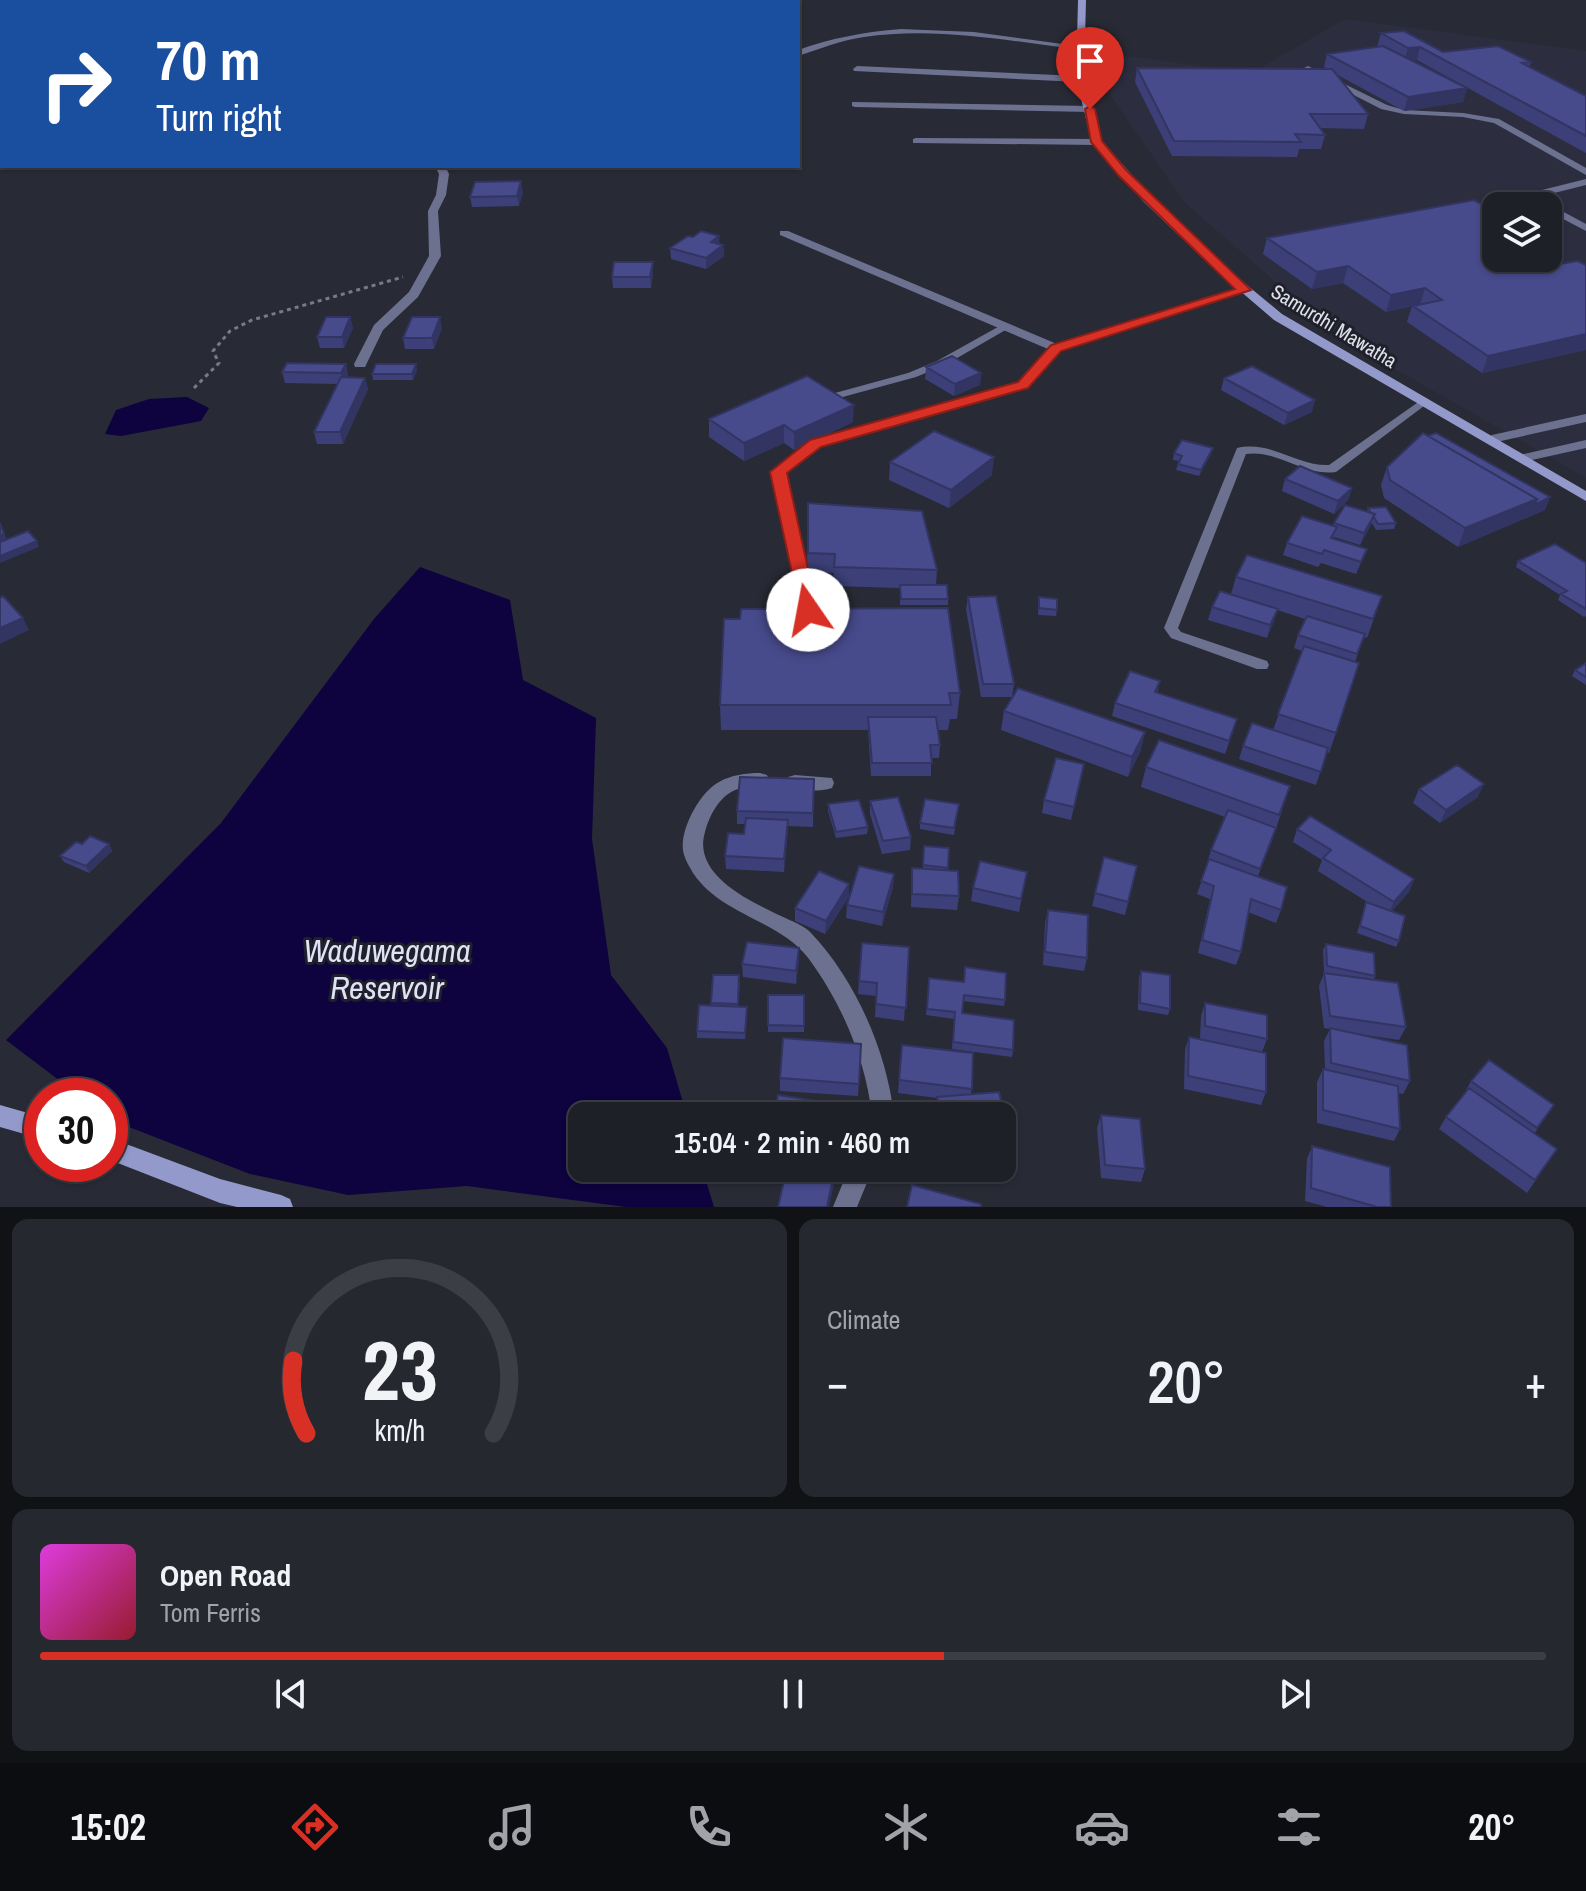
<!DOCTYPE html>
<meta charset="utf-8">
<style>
body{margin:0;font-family:"Archivo Narrow",sans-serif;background:#262830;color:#f1f3f6;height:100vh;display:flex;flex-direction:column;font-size:30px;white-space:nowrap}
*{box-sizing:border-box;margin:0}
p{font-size:26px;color:#a1a3a8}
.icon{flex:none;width:44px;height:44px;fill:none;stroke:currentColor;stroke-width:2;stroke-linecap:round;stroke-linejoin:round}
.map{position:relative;height:1207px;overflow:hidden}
.sheet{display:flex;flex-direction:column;gap:12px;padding:12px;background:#101216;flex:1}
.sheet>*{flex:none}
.top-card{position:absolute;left:0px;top:0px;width:800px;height:168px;box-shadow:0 2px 6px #0004,0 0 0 2px #3c3e45;background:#1a4fa0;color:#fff;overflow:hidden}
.tools{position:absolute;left:1482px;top:192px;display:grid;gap:16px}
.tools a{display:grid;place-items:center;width:80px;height:80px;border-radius:16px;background:#1e2028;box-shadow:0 2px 6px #0004,0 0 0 2px #3c3e45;font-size:40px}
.speed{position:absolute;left:24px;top:1078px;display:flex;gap:16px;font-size:40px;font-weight:700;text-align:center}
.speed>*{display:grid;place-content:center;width:104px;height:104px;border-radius:50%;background:#1e2028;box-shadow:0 2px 6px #0004,0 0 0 2px #3c3e45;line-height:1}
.speed .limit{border:12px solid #d22;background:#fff;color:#111}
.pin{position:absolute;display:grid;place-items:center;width:68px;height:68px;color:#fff;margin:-82px -34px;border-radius:50% 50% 50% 0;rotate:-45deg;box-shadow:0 0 8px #0007}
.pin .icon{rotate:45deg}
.me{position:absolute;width:88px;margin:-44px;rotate:348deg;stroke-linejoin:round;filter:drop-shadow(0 0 6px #0008)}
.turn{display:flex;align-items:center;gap:28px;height:168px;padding:0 24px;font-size:36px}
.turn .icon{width:104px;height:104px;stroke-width:2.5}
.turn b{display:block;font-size:56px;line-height:68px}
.big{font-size:60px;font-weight:600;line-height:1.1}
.sheet .tile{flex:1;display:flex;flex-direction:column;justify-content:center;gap:12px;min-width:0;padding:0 28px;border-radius:16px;background:#262830}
.sheet .dial{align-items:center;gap:0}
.dial svg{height:208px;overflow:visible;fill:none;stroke:#3c3e45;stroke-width:7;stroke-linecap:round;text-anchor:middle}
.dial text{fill:#f1f3f6;stroke:none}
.song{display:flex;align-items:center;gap:24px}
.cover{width:96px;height:96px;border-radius:12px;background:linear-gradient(135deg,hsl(300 70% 55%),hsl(350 70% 35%))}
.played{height:8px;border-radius:4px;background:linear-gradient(90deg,#d93025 60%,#3c3e45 60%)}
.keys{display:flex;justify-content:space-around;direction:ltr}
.heat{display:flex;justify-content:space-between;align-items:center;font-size:44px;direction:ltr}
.sheet .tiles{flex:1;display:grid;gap:12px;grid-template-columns:1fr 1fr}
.tile:last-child{grid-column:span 2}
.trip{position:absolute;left:568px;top:1102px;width:448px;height:80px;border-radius:16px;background:#1e2028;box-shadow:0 2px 6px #0004,0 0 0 2px #3c3e45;font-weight:600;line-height:80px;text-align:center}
.menu{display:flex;height:128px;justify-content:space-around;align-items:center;background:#0c0d10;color:#a1a3a8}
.menu .icon{width:56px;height:56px}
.menu .on{color:#d93025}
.menu b{font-size:36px;color:#f1f3f6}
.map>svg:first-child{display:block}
.built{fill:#2c2e40;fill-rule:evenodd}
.water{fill:#0e023f}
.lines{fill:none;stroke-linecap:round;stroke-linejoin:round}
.path{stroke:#787a84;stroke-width:3;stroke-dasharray:4 4;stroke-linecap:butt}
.lane{fill:#6d7190;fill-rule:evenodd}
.street{fill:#6d7190;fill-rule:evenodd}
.secondary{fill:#9399ca;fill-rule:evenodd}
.wall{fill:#3d4078}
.shaded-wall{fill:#323461}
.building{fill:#474a8b;stroke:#323461;stroke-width:2}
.route{fill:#d93025;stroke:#8d1f18;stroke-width:2}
.labels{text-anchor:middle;stroke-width:6;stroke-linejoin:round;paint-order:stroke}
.far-street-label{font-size:20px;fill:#dfe1e9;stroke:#1f202b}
.near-water-label{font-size:32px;font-style:italic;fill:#e0e3f7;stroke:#1f202b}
</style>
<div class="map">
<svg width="1586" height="1207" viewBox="0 0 1586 1207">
<rect width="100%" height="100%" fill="#282a35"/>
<path class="built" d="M1345,19L1586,51V478L1339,337L1185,203L1111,96L1105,53L1251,73ZM1496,206H1548V258H1496Z"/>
<path class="water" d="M187,397L209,408L201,421L121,436L105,434L116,410L149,399Z
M420,567L510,600L523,680L596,718L592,839L611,975L667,1048L687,1116H582V1168H702L714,1207H626L467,1186L348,1195L250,1174L111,1120L110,1096H80L6,1040L221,823L374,619Z"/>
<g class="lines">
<path class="path" d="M194,388L219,363L213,351L230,331L252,320L403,277"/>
<path class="lane" d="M1308,66L1387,105L1404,110L1463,113L1499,119L1586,168V175L1494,123L1463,117L1404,114L1381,109L1305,70L1304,68Z
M1586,179V185L1546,195L1547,203L1586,224V231L1548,211V206L1538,204V191Z
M1005,323L1009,324V328L945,365L916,377L828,401L822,398L824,396L908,373L937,361Z
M1424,398L1428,399V403L1336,472C1304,477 1277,449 1246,454L1178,628L1181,632L1267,661L1269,665L1267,669H1257L1171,638L1164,628L1237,448C1271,440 1296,466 1329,465Z
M1586,414V422L1492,443L1486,439L1492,435Z
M1586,440V448L1523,462L1517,458L1519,455Z"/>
<path class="street" d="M514,0H522L513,2Z
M901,29L974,32L1085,47L1081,50C1010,41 935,26 864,37C841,40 820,49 798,56V50C832,38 864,32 901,29Z
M857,66L1080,76L1084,79L1080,82L854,71L853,69Z
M852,102L1090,106L1095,109L1090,112L855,107L852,106Z
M916,138L1097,139L1102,142L1097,145L913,143V139Z
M435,166H445L449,174L446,195L438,211L441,256L418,297L383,330L365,367H355L354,364L374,325L409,292L429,256L428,211L436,195L439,174Z
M780,231H788L1057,344L1241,288L1245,286L1251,290L1060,351L1028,388L820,446L785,473L816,610L808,615L800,610L771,472L773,469L810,440L1018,382L1048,349L780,235Z
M760,773L767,775L769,780L767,785C758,787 751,786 742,788C721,792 710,814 705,832C692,875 750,901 781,916C791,921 804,925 812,934C856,981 887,1052 894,1116H872C866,1060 842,1004 809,959C780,920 722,916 693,873C689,866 684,858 683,850C680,829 700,792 719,782C731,775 746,773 760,773Z
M795,775L832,778L834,783L832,788C819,792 801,791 788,787L786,782L788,777Z
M849,1168H873L857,1207H833Z"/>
<path class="secondary" d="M1078,0H1086L1084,79L1102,141L1152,198L1219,262L1282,314L1586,491V501L1274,320L1211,266L1144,202L1092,142L1076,79Z
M0,1105L42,1117V1139L0,1127Z
M110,1138L220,1179L281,1195L290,1199L293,1207H237L220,1203L110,1160Z"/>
</g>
<path class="wall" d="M1381,33L1443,52L1531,62L1529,67L1586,96V153L1417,60L1412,61L1467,88L1463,102L1404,111L1334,73L1368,114L1364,129L1320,128L1325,135L1321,149H1299L1297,157L1172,156L1135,82L1137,68L1328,69L1324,67L1327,54L1377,47Z
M523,192L519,206L472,207L470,197Z
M1267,238L1560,264L1586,265V350L1482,373L1407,322L1412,306L1386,312L1343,283L1312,289L1263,254Z
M720,245H723L724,256L706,269L671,259L670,248Z
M653,262V273L651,288H613L612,277Z
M350,317L353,328L344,348H320L317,337Z
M442,328L434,349H405L403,338Z
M346,364L348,376L347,377L365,378L368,389L343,444H317L314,432L337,384L285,383L282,372Z
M926,367L981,373L980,385L954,396L925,379Z
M417,370L413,380H373L372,374Z
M1224,378L1312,412L1284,425L1221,390Z
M709,419L853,422L794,450L784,443L744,461L709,437Z
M1213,448L1211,454L1199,476L1176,470L1179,461L1173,460L1174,453Z
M890,462L992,475L949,508L889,480Z
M1387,467L1550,497L1545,510L1458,547L1384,498L1381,485Z
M1285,479L1352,488L1348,500L1334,514L1282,491Z
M808,503L937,570L936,585L948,599V605H900V588L833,586L834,573L807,572Z
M1368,508L1396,523L1394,529L1376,530L1372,523L1360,545L1334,537L1333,539L1367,549L1356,574L1321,563L1318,567L1283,555L1287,543L1333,526L1334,523L1367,512Z
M1518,561L1586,563V616L1584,617L1558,600L1560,595L1516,567Z
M1236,577L1382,596L1367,638L1364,637L1355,662L1336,733L1329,753L1327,752L1316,785L1239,759L1243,746L1273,730L1302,651L1294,648L1298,635L1305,619L1277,610L1267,638L1208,620L1212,607L1231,594Z
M968,597L1014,684L1012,697H981L966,609Z
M1039,597L1057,610L1056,616L1038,615Z
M740,619L960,693L957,719H950L948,730H938L940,745L939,758H931V776H871L868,730H721L720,705Z
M1586,663V685L1572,676L1575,670Z
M1160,681L1157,693L1233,732L1225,754L1112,716L1115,703Z
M1004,711L1145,732L1140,752L1128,777L1001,730Z
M1084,764L1071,820L1042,813L1044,800Z
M1146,767L1290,786L1272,841L1258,876L1281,910L1276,923L1248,912L1241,952L1236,965L1198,953L1210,899L1197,894L1208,863H1207L1211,850L1225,817L1141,787Z
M814,779L813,827L788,826L784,872L726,869L725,856L744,834L746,824H737V811Z
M1419,789L1478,797L1440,823L1413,803Z
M870,801L911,837L910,850L882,854L870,814Z
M828,804L868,827L867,834L836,838L828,811Z
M959,804L954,835L920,829V823Z
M1297,829L1414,879L1409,892L1392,911L1399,941L1396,947L1357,933L1366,902L1369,903L1318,871L1322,860L1293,842Z
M82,844H109L112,851L89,873L64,862L60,856Z
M924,846L949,848L948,870L959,896L957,910L911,907L912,868L923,869Z
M1104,857L1137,866L1125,915L1092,906Z
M1027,872L1019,912L971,901L973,888Z
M894,874L893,887L882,926L846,918L847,905Z
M849,897L825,934L795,921V908Z
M1048,910L1087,958L1084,971L1043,965L1045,923Z
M1326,944L1375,976L1374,980L1406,1027L1399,1040L1345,1032L1410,1081L1403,1094L1398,1093L1400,1129L1394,1141L1317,1123V1082L1323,1069H1325L1324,1041L1330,1029L1324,1028L1319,986L1324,973L1323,950Z
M909,947L904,1021L875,1017L876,996L858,994L859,981Z
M799,961L796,984L743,977L742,964Z
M965,967L1005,1000L1004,1006L963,1001L962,1013L1013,1050L1012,1057L952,1049L954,1019L926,1015L929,978L964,982Z
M1141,971L1170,1009L1168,1015L1138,1010L1139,977Z
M713,975L740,982L738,1007L747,1014L745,1039L697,1038V1031L711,1006Z
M768,995H804V1032H768Z
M1205,1003L1267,1039L1262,1052L1266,1092L1261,1105L1184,1089L1185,1050L1189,1037L1200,1039L1201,1016Z
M861,1044L858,1096L780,1091V1078Z
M902,1045L973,1053L971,1094L999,1092L1008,1130L1006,1143H1002V1116H937L936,1110L937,1098L898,1093Z
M1471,1081L1554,1105L1534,1134L1557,1149L1527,1193L1439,1129L1446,1117L1464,1094Z
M1101,1115L1145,1169L1141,1182L1101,1178L1097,1128Z
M1312,1146L1391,1207H1327L1305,1201L1307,1159Z"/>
<path class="shaded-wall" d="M1420,47L1417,60L1404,61L1408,48Z
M1467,88L1463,102L1404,111L1408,97Z
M521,181L523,192L519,206L517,196Z
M719,236L720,247L711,242Z
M723,245L724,256L706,269V258Z
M653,262V273L651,288L650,277Z
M1348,266L1343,283L1312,289L1317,272Z
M1425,288L1420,305L1386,312L1391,295Z
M350,317L353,328L344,348L342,337Z
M440,317L442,328L434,349L432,338Z
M1586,334V350L1482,373L1488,356Z
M346,364L348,376L344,384L341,373Z
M416,364L417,370L413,380L412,374Z
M981,373L980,385L954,396L955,384Z
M365,378L368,389L343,444L340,432Z
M1315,400L1312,412L1284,425L1288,413Z
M854,405L853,422L794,450V432Z
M784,425V443L744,461V443Z
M1213,448L1211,454L1199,476L1201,470Z
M994,457L992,475L949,508L951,490Z
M1352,488L1348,500L1334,514L1338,501Z
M1550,497L1545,510L1458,547L1465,528L1537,499Z
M1375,514L1370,526L1360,545L1364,533Z
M3,529L7,540L0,542V535Z
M37,541L39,547L0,563V556Z
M1278,609L1274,622L1267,638L1270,625Z
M23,618L29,630L0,644V628Z
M1145,732L1140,752L1128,777L1132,757Z
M1484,784L1478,797L1440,823L1446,810Z
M788,820V833L784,872V859Z
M109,844L112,851L89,873L86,866Z
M894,874L893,887L882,926L883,912Z
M1414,879L1409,892L1388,915L1394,902Z
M849,884V897L825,934L826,921Z
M799,948V961L796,984V971Z
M835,1168H837L829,1207H827Z"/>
<path class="building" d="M1404,31L1443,52L1498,46L1531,62L1522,63L1586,96V136L1420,47L1408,48L1381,33Z
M1383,46L1467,88L1408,97L1327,54Z
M1137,68L1332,69L1368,114H1310L1325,135L1295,134L1301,142L1174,141Z
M521,181L517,196L470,197L475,182Z
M1474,200L1496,212V258L1548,257L1560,264L1578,261L1586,265V334L1488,356L1413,306L1442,300L1425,288L1391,295L1348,266L1317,272L1267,238Z
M701,231L719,236L711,242L723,245L706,258L670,248L688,236L693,237Z
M614,262H653L650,277H612Z
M326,317H350L342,337H317Z
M412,317H440L432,338H403Z
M952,356L981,373L955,384L926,367Z
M287,363L346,364L341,373L282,372Z
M376,364H416L412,374H372Z
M1252,366L1315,400L1288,413L1224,378Z
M807,376L854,405L794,432L784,425L744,443L709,419Z
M341,377L365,378L340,432H314Z
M934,431L994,457L951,490L890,462Z
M1423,433L1537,499L1465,528L1390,480L1387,467Z
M1436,433L1550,497L1535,505L1537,499L1428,436Z
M1182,440L1213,448L1201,470L1178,464L1182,456L1174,453Z
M1300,466L1352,488L1338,501L1285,479Z
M808,503L922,511L937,570L834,567L835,554L808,553Z
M1345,505L1375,514L1364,533L1334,523Z
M1386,507L1396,523L1378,524L1373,516L1375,514L1371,513L1368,508Z
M1302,516L1337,527L1331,538L1367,549L1361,562L1324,550L1322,554L1287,543Z
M0,523L4,534L0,535Z
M28,531L37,541L0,556V542Z
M1555,544L1586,563V609L1561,594L1567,591L1518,561Z
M1247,555L1382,596L1373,619L1236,577Z
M900,585H947L948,599H901Z
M1220,591L1278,609L1270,625L1212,607Z
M3,596L23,618L0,628V598Z
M996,596L1014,684H983L968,597Z
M1039,597L1057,599V610L1039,608Z
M948,608L960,693H949L951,705H720L724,619H740L741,609Z
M1307,616L1365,634L1357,654L1298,635Z
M1304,646L1359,663L1336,733L1278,714Z
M1586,663V677L1575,670Z
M1130,671L1160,681L1155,692L1237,719L1229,741L1115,703Z
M1018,688L1145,732L1132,757L1004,711Z
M868,717H936L940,745H930L932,763H872Z
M1252,723L1328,748L1321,772L1243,746Z
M1159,740L1290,786L1279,815L1146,767Z
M1056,758L1084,764L1074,807L1044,800Z
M1457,765L1484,784L1446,810L1419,789Z
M740,777L814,779L813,813L737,811Z
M898,797L911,837L883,841L870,801Z
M925,799L959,804L954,828L920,823Z
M859,800L868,827L836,832L828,804Z
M1228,810L1276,828L1260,869L1211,850Z
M1310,816L1414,879L1394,902L1323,858L1331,850L1297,829Z
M746,818L788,820L784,859L725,856L728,833L744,834Z
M90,836L109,844L86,866L60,856L76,842L82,844Z
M924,846L949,848L948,868L923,865Z
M1104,857L1137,866L1128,902L1095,893Z
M1209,859L1287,887L1281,910L1251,899L1241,952L1202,940L1214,886L1201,881Z
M980,861L1027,872L1021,899L973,888Z
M859,866L894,874L883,912L847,905Z
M912,868L958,871L959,896L912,894Z
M819,871L849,884L826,921L795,908Z
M1366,902L1405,916L1399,941L1360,926Z
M1048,910L1088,915L1087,958L1045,952Z
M747,942L799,948L796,971L742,964Z
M862,943L909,947L906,1008L876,1004L877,983L859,981Z
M1326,944L1374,953L1375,976L1327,966Z
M965,967L1006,973L1005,1000L964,995L962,1013L1014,1020L1013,1050L953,1042L955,1012L927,1009L929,978L964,982Z
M1141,971L1170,975V1009L1140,1003Z
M1324,973L1398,983L1406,1027L1330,1016Z
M713,975H739L738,1004L711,1003Z
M768,995H804V1026L768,1025Z
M1205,1003L1267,1015V1039L1205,1026Z
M699,1005L747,1007L745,1033L697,1031Z
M1330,1028L1407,1045L1410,1081L1331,1063Z
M1189,1037L1266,1053V1092L1188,1076Z
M783,1038L861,1044L859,1084L780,1078Z
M902,1045L973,1053L972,1089L899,1080Z
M1489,1060L1554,1105L1537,1128L1471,1081Z
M1323,1069L1398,1086L1400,1129L1323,1110Z
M1469,1088L1557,1149L1535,1180L1446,1117Z
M999,1092L1008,1130L1002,1131V1116H941L937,1097Z
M778,1095L836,1104L834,1116H774Z
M1101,1115L1140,1119L1145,1169L1105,1165Z
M1312,1146L1390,1167L1391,1207H1377L1311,1188Z
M787,1168H835L827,1207H778Z
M912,1185L981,1204V1207H907Z"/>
<path class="route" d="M1090,106L1095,109L1102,141L1126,170L1251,290L1061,351L1028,388L821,447L787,473L817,610L808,616L801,614L770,472L810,440L1018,382L1051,345L1235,289L1118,175L1091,142L1085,109Z"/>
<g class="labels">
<g class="far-street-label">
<text transform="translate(1334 326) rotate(31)" y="7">Samurdhi Mawatha</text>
</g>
<g class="near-water-label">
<text x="387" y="962">Waduwegama<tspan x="387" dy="37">Reservoir</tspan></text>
</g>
</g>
</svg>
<div class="tools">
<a><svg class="icon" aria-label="layers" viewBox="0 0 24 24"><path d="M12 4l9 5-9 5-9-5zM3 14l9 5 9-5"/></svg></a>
</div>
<div class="speed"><div class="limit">30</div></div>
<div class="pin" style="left:1090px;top:109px;background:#d93025"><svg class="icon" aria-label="arrive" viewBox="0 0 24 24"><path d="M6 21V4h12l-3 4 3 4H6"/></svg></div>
<svg class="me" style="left:808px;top:610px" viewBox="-20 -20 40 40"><circle r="19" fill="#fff"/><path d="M0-13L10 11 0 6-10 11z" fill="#d93025"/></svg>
<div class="trip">15:04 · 2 min · 460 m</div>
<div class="top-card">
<div class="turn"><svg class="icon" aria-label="right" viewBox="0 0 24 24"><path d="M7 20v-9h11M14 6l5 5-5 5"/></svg><div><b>70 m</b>Turn right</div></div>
</div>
</div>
<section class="sheet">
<div class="tiles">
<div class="tile dial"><svg viewBox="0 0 100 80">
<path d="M14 69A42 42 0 1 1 86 69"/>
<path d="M14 69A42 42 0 0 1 9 41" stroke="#d93025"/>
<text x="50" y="56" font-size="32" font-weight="700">23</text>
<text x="50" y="72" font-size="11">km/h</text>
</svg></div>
<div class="tile"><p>Climate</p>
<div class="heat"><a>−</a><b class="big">20°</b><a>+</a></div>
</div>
<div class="tile">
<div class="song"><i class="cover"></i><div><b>Open Road</b><p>Tom Ferris</p></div></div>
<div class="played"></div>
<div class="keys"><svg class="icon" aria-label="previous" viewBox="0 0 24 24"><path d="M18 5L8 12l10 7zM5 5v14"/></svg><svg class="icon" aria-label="pause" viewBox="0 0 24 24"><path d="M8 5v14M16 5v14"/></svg><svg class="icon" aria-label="next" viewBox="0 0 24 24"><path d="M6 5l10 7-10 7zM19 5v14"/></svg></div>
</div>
</div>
</section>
<nav class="menu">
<b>15:02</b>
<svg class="icon on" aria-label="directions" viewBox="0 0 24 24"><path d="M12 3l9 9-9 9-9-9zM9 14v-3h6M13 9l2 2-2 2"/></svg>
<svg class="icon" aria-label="music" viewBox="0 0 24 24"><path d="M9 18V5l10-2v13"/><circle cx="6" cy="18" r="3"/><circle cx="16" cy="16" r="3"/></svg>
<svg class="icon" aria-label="phone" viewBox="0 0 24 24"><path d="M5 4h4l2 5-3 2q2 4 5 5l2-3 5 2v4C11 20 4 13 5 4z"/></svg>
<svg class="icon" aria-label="climate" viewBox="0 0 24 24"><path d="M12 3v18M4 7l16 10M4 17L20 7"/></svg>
<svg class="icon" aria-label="car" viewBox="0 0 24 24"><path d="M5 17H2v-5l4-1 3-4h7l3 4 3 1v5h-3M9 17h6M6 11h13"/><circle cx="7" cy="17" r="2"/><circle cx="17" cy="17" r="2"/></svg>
<svg class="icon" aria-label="filters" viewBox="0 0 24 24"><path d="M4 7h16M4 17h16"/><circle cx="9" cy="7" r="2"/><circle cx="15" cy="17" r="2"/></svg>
<b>20°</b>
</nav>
